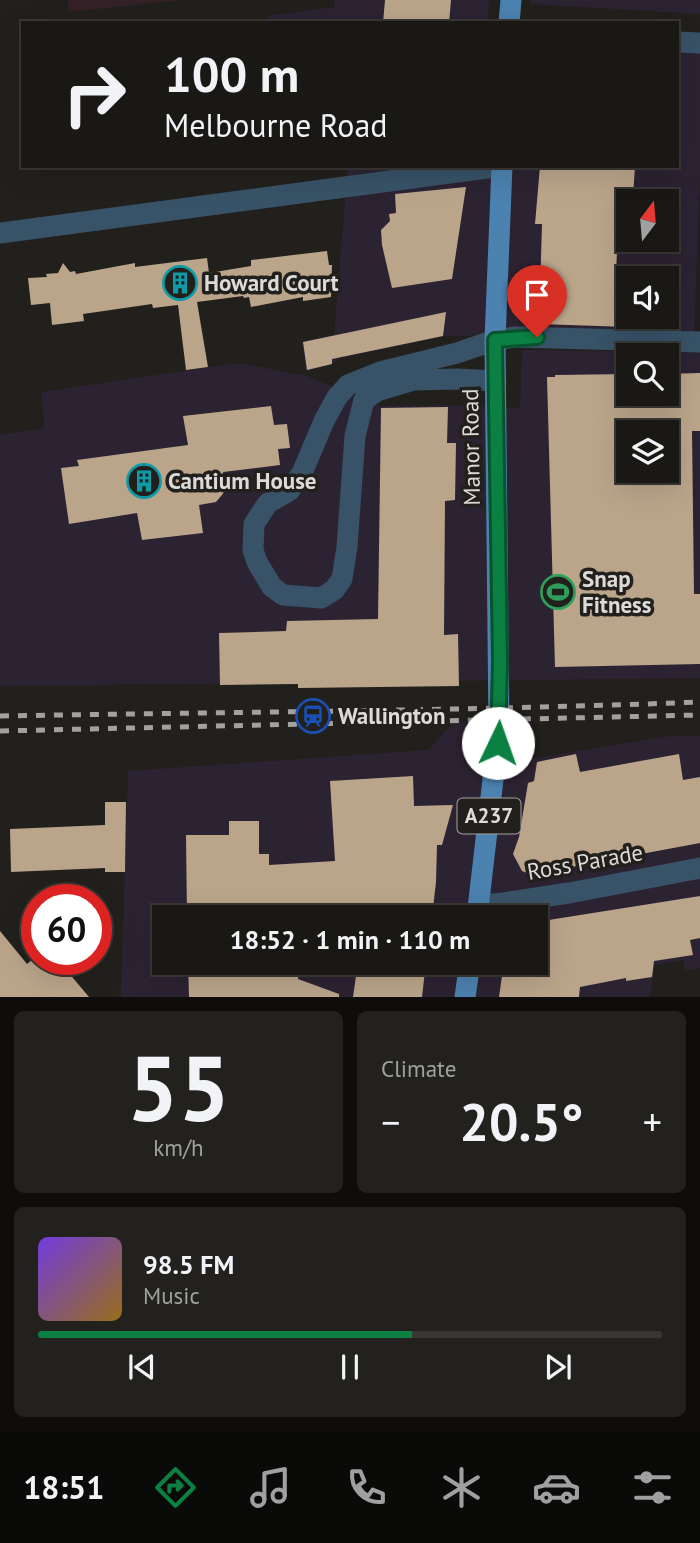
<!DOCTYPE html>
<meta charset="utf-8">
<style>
body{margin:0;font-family:"PT Sans",sans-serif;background:#23211e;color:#f1f3f6;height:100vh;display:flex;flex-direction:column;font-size:26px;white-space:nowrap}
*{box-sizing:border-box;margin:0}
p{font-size:23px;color:#9fa0a0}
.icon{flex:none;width:38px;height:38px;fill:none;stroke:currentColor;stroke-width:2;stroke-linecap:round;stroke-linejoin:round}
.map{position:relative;height:997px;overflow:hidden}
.details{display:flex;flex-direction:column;gap:14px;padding:14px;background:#0e0d0c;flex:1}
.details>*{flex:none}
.hud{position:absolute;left:21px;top:21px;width:658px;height:147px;border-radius:0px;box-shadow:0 7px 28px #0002,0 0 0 2px #383734;background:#1a1815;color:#f1f3f6;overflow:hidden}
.needle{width:46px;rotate:16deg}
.tools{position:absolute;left:616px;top:189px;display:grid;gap:14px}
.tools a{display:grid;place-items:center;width:63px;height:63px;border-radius:0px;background:#1a1815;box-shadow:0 7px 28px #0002,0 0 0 2px #383734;font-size:35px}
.speed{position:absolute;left:21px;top:884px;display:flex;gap:14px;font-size:35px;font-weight:700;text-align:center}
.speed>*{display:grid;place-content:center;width:91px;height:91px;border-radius:50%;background:#1a1815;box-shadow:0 7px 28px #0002,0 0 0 2px #383734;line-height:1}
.speed .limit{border:10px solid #d22;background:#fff;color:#111}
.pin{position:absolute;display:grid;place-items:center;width:60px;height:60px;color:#fff;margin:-72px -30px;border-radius:50% 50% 50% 0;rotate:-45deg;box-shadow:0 0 7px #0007}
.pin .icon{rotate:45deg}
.me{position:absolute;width:77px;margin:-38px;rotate:3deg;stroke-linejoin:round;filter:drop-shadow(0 0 5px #0008)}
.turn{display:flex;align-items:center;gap:24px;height:147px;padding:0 28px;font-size:32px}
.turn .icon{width:91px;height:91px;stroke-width:2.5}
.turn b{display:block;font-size:49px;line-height:60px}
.big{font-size:52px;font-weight:800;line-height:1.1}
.details .card{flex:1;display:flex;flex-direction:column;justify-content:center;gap:10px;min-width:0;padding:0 24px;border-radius:10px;background:#23211e}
.details .dial{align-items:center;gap:0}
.dial b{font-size:91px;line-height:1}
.song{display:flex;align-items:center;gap:21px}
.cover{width:84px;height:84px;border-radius:10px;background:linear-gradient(135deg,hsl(260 70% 55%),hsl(40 70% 35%))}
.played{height:7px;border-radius:4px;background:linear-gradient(90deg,#0b8043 60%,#383734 60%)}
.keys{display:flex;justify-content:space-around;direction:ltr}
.heat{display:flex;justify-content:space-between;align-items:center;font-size:38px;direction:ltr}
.details .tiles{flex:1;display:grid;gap:14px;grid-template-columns:1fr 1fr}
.card:last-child{grid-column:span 2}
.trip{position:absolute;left:152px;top:905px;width:396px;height:70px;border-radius:0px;background:#1a1815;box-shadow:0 7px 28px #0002,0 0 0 2px #383734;font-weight:800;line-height:70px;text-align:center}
.tab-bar{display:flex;height:112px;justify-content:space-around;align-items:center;background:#0a0a08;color:#9fa0a0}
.tab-bar .icon{width:49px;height:49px}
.tab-bar .selected{color:#0b8043}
.tab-bar b{font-size:32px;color:#f1f3f6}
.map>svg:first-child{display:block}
.commercial{fill:#2c2332;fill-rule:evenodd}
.education{fill:#332127}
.building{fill:#baa58a;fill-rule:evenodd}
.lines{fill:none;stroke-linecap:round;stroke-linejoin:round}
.street{stroke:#385267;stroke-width:21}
.primary{stroke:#4c82af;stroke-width:21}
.rail{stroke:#a3a19e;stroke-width:5;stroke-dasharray:9 9;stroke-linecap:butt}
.route-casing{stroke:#07532c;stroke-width:18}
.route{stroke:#0b8043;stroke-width:12}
.labels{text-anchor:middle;stroke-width:7;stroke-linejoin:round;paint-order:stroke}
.shield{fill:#22201c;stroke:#a5a3a0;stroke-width:2}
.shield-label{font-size:21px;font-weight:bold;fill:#dddbd9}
.poi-label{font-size:23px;font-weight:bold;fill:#dddbd9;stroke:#22201c;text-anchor:start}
.street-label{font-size:23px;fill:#dddbd9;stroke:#22201c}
</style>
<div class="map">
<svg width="700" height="997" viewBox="0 0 700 997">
<rect width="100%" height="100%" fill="#22201c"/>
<path class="commercial" d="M335,0H489L488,23H268V16L334,7Z
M531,0H700V14L531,4Z
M677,48L700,50V177L694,332L445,336L340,358L333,364L306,371L302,341L334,335L348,166H677ZM628,201H667V240H628ZM628,278H667V317H628Z
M522,350L700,352V678L0,686V435L45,428L41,392L239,363L307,376L380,406L451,405L520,408ZM628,355H667V394H628ZM628,432H667V471H628Z
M455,721L531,722L530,759L671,736H700V968L685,971L683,960L655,965L650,997H121L128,771L428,750ZM164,917H536V962H164Z"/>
<path class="education" d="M68,0H182L69,12Z"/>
<path class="building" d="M385,0H451L449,23H383Z
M540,166H635L633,197L676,199L675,232H667V201H628V230H618L615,294H628V327L539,324L542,224H535Z
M466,187L452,279L392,288L382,245L381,230L390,221L389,214L396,213L395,194Z
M327,251L329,265H332L331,297L303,301V297L251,307L249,297L244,298L243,296L197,302L208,367L186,370L178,305L153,308L152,304L83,314L84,321L52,325L50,303L31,305L28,278L47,277L46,274L58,273L63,263L70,272L75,271L76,274L135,263V267L207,258L209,273L251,266V260Z
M446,312L443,336L332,359V364L307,370L303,342Z
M700,373V431H692L694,594H700V664L555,667L547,377H555V375L628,374V394H667V374ZM628,432H667V471H628Z
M271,406L274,425L287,424L290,448L278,449L280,465L223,472L226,490L216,502L199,505L203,533L142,540L137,513L69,524L61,468L79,466L77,460L188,445L183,416Z
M448,407L447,443H456L455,500L445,501L444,635L458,634L459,686L298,688V684L220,685L219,633L286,631L287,621L378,619L381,408Z
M576,754L580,772L679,754L683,780L700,777V843L550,871L543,876L532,875L522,871L513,854L519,837L528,783L534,781L537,762Z
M413,776L414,806L453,805L442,845H437L436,882L432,917H187L186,835H229V821H259V854H269V865L335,861L330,781Z
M105,802H126L125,872H105V868L11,872L10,829L105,825Z
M700,896V938L690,940L693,955L654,961L652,977L626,981V978L580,987L579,997H499L504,962H536V922Z
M0,931L27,964L33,959H57L89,997H0Z
M188,962H299L298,979L339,994V997H189Z
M358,962H426L422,997H353Z"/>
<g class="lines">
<path class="street" d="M677,42L700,43
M0,233L502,166
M496,381L457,379L414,380L377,391L364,400L355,436L347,547L342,579L334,590L321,598L283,595L272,587L257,562L253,550L254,524L268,503L289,491L302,473L324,421L337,397L348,385L380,372L457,353L495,340L516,337L700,342
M479,903L496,904L569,893L700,868"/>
<path class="primary" d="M509,23L511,0
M477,917L499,728L495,340L502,166
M465,997L470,962"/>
<path class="rail" d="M0,716C233,712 467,711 700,702
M0,731L700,715"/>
</g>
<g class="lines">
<g class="route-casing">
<path id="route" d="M498,743L500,662L495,340L537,337"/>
</g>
<use href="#route" class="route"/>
</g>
<defs>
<g id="building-ring" transform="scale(1.75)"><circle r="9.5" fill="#22201c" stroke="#0f9aa8" stroke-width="1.5"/><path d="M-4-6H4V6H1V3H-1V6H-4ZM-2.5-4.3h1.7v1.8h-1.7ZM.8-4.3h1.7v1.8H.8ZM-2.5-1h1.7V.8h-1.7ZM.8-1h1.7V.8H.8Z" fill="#0f9aa8"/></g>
<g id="stadium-ring" transform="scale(1.75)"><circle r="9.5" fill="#22201c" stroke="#2e9e5b" stroke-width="1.5"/><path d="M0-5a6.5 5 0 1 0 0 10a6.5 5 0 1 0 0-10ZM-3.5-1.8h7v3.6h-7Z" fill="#2e9e5b"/></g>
<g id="station-ring" transform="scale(1.75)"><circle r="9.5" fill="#22201c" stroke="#1a4fb4" stroke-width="1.5"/><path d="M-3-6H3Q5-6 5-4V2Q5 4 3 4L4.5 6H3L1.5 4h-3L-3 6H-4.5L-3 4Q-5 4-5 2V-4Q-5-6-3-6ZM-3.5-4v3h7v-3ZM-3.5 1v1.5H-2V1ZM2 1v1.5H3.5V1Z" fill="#1a4fb4"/></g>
</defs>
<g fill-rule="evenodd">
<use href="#building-ring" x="180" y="283"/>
<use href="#building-ring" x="144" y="481"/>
<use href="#stadium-ring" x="558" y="592"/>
<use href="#station-ring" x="313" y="716"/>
</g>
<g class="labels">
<rect class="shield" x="457.5" y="798.5" width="63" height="35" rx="5"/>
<g class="shield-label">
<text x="489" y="823">A237</text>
</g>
<g class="poi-label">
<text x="204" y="291">Howard Court</text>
<text x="168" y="489">Cantium House</text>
<text x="582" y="587">Snap<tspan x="582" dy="26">Fitness</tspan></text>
<text x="338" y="724">Wallington</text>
</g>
<g class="street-label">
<text transform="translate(471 447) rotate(-91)" y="8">Manor Road</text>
<text transform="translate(585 862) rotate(-10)" y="8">Ross Parade</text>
</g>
</g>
</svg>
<div class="tools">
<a><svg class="needle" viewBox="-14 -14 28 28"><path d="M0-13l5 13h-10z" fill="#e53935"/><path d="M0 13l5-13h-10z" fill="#9fa0a0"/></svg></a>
<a><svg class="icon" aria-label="sound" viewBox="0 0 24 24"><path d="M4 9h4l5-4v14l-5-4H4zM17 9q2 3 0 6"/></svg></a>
<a><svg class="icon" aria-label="search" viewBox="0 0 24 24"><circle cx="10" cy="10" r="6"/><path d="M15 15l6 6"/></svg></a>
<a><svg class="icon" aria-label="layers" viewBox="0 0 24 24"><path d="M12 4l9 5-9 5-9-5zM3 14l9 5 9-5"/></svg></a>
</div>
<div class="speed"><div class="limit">60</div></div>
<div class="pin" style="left:537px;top:337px;background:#d93025"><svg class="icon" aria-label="arrive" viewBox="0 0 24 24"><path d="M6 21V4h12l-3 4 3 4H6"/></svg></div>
<svg class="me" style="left:498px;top:743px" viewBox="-20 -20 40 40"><circle r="19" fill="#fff"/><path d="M0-13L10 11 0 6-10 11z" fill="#0b8043"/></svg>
<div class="trip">18:52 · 1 min · 110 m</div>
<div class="hud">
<div class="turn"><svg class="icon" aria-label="right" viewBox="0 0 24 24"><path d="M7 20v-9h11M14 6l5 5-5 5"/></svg><div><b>100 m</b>Melbourne Road</div></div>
</div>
</div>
<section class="details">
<div class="tiles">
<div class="card dial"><b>55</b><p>km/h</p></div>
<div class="card"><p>Climate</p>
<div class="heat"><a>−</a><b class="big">20.5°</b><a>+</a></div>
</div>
<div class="card">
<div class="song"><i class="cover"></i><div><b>98.5 FM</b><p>Music</p></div></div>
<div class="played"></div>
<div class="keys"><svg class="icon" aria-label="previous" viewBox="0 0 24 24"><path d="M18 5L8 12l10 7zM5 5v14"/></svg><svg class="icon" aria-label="pause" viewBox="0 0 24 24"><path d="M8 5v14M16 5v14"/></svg><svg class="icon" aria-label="next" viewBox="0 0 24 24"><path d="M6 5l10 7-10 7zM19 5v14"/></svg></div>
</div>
</div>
</section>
<nav class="tab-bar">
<b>18:51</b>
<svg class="icon selected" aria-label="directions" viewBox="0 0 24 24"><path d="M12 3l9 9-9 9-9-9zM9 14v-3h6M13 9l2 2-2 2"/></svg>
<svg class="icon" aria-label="music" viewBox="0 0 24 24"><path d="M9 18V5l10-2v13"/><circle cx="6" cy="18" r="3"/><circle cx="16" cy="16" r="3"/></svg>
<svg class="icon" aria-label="phone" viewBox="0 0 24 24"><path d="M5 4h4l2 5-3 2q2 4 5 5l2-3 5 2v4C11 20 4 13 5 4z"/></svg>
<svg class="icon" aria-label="climate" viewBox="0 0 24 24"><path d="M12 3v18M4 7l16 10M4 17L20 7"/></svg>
<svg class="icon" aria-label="car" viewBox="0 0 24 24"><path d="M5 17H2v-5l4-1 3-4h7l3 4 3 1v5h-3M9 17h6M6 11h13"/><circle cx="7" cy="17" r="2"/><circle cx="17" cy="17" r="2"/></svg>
<svg class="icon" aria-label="filters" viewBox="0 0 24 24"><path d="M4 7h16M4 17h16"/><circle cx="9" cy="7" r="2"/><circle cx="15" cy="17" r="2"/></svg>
</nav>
